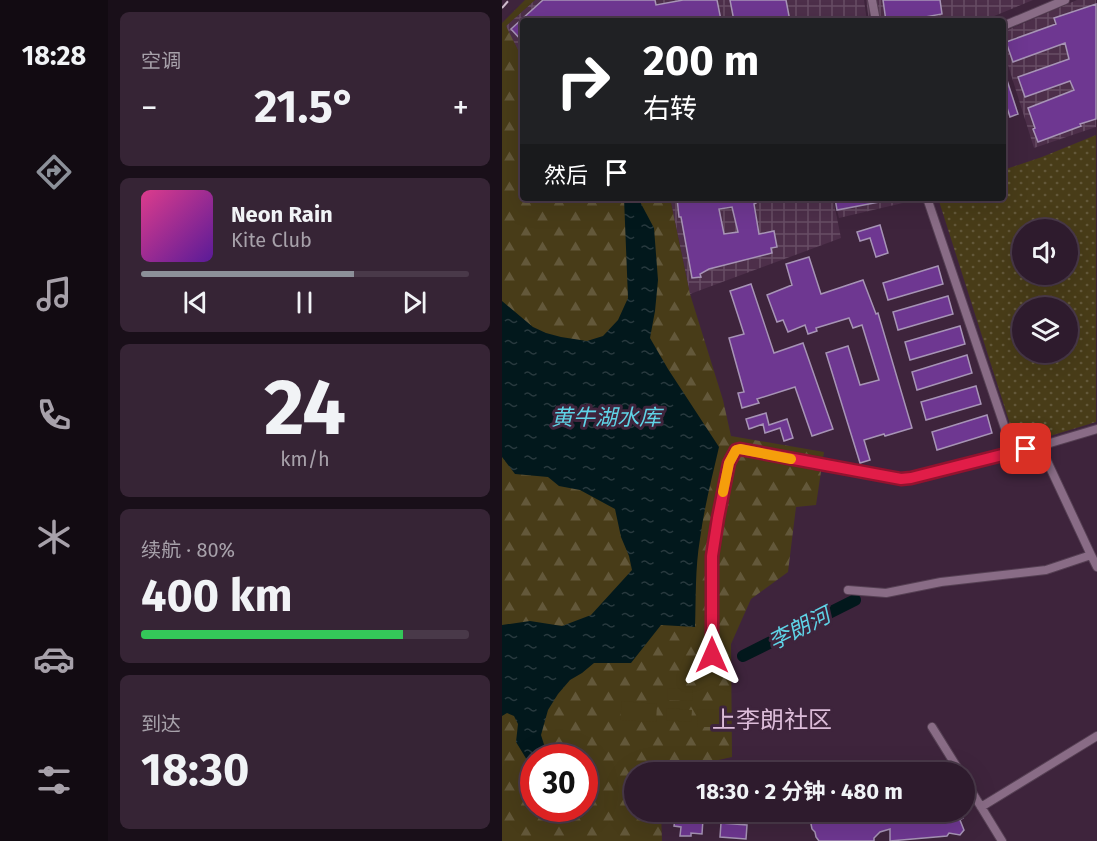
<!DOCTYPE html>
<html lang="zh">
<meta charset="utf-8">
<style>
body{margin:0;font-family:"Fira Sans","Noto Sans SC",sans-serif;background:#362435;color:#f1f3f6;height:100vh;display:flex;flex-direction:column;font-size:22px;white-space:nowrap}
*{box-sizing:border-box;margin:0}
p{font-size:20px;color:#a7a1aa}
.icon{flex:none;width:33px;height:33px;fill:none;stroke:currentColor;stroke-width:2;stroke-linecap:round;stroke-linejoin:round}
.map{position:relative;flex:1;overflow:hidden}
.drawer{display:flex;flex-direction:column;gap:12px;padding:12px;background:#190f19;width:394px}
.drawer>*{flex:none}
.guide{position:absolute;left:18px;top:18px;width:486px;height:183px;border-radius:6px;box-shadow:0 6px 24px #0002,0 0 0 2px #493949;background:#202124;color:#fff;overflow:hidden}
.buttons{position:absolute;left:510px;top:219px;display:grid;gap:12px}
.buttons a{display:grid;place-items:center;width:66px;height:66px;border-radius:50%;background:#2e1b2d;box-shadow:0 6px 24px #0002,0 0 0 2px #493949;font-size:30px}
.speed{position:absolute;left:18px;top:744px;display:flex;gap:12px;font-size:30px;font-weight:700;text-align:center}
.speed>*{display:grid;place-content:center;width:78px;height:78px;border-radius:50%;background:#2e1b2d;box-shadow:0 6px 24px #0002,0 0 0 2px #493949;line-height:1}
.speed .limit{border:9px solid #d22;background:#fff;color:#111}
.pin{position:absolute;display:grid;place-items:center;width:51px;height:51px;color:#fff;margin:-26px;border-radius:12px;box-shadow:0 3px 9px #0006}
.me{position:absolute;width:66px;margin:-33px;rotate:0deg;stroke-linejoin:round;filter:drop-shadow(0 0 4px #0008)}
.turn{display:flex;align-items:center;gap:21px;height:126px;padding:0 24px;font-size:27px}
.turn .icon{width:78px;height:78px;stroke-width:2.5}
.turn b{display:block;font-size:42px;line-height:51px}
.then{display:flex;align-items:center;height:57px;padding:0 24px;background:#0003;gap:12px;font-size:22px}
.big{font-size:45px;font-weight:700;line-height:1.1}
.drawer .tile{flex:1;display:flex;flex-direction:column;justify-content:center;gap:9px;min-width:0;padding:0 21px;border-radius:9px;background:#362435}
.drawer .dial{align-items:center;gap:0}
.dial b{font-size:78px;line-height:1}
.song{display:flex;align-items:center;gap:18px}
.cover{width:72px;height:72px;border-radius:9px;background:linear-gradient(135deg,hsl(330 70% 55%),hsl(270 70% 35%))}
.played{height:6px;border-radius:3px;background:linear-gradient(90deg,#8c9099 65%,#493949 65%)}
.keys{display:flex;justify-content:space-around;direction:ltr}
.heat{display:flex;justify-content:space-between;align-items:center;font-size:33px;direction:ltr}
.charge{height:9px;border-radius:4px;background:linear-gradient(90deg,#34c759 80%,#493949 0)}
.trip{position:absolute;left:122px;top:762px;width:351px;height:60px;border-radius:30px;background:#2e1b2d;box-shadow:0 6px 24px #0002,0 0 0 2px #493949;font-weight:700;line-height:60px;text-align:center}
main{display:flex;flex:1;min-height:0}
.dock{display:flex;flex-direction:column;width:108px;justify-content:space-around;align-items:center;background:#120b12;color:#a7a1aa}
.dock .icon{width:42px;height:42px}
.dock .active{color:#8c9099}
.dock b{font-size:27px;color:#f1f3f6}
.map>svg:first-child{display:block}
.industrial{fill:url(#industrial-grid)}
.grass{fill:url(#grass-dots);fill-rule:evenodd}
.forest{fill:url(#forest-firs);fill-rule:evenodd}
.pitch{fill:#483c18}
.water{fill:url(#water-ripples)}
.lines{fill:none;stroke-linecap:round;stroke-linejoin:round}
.river{stroke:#02181c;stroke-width:12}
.building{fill:#6e3791;stroke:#a794b6;stroke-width:1.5;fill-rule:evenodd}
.minor-casing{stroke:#564054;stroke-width:10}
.minor{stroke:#896c86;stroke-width:8}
.rail{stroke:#cfbccd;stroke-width:2;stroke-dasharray:9 4.5;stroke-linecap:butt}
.route-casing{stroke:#92132f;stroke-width:15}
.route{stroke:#e11d48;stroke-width:10}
.slow{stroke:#f59e0b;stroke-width:10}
.labels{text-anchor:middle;stroke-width:6;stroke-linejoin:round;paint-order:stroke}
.water-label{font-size:22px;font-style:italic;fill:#5fd3e6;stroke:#3e243c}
.quarter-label{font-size:24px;fill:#dcbcd9;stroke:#3e243c}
</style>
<main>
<nav class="dock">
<b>18:28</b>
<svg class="icon active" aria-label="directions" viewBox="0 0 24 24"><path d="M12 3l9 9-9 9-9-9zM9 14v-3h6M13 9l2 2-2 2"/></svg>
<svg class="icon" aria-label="music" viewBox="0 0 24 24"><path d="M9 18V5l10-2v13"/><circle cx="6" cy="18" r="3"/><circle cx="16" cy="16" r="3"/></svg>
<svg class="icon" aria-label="phone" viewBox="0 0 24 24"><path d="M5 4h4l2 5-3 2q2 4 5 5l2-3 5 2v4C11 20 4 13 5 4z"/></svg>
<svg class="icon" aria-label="climate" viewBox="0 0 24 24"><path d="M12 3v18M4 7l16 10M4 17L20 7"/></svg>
<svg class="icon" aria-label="car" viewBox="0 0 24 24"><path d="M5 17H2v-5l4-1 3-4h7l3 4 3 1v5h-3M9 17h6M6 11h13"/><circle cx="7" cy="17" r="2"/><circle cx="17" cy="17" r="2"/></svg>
<svg class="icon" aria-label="filters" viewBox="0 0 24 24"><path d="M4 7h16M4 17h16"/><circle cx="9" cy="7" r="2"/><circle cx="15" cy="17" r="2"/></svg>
</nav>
<section class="drawer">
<div class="tile"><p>空调</p>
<div class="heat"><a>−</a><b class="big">21.5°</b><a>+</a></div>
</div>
<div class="tile">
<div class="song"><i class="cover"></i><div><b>Neon Rain</b><p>Kite Club</p></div></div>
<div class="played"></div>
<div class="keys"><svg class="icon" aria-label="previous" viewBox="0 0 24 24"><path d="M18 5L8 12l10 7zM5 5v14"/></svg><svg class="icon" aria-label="pause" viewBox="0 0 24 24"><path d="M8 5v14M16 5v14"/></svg><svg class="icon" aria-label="next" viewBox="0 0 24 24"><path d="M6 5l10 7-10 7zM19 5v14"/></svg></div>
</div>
<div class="tile dial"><b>24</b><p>km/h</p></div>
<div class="tile"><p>续航 · 80%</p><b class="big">400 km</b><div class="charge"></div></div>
<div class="tile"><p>到达</p><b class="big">18:30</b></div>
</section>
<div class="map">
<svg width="595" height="841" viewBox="0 0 595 841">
<defs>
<pattern id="industrial-grid" width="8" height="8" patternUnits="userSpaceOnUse" patternTransform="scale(1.5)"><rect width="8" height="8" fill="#4d2f4a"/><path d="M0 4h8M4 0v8" fill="none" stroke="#674d65"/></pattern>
<pattern id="grass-dots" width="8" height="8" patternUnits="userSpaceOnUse" patternTransform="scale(1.5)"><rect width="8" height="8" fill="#483c18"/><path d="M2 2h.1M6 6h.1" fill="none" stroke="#63583a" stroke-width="1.8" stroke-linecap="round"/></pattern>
<pattern id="forest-firs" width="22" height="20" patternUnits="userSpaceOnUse" patternTransform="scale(1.5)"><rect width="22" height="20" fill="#483c18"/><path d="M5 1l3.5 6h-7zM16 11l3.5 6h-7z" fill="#63583a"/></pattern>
<pattern id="water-ripples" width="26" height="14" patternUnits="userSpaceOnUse" patternTransform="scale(1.5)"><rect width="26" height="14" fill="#02181c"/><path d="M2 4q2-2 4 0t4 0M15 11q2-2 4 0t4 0" fill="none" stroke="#28393e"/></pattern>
</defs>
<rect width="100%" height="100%" fill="#3e243c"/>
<path class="industrial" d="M33,0H362L365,21H21V60L3,26Z
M364,0H531L480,21H367Z
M575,0H594V127L532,148L501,49V32Z
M168,198H331L339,238L188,294Z
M332,198H404L405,202L337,218Z"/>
<path class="grass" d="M594,135V422L515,446L436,198H501V170L540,157ZM520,230H566V274H520ZM520,308H566V352H520Z"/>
<path class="forest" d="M23,0H33L4,26L21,60V198H168L188,294L221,400L229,436L322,452L314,505L294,507L286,572L249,599L229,644L230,757L162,772H132V812H159L160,841H0V23ZM32,758H82V808H32Z"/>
<path class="pitch" d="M166,688L191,690L190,701L165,700Z
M120,701L155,704L154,722L118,720Z
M165,708L190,710L189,722L164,720Z
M196,709L228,710L227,727H195Z"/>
<path class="water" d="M122,198H136L152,228L156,280L153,311L148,338L166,369L217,447C210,478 202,508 198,539C193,568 194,598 193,627L159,625L129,663H92L80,673L68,680L56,694L46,710L39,735L46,757L32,758L31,762L25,760L14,742L16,724L12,716L5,713L0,716V625L28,621L60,626L89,615L130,570L127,556L119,537L113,509L78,490L57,486L46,477L13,474L0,457V301L31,327L44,333L59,337L85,341L101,336L116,320L126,298Z"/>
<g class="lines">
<path class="river" d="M241,656L353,600"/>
</g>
<path class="building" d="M41,0H153L154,5L181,0H215L219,20L21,21V42L9,29Z
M228,0H284L288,21H232Z
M381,0H438L440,14L401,21H384Z
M594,4V119L578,124L579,126L536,142L531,129L533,128L526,108L572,90L568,81L523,97L516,77L567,59L563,43L511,62L504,42L554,24L552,18Z
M501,71H502L516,114L508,117L501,95Z
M175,198H253L254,203L252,204L257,234L272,231L275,247L269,248L270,253L207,269L198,274L199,277L190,278L179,217H177ZM230,207L236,232L222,234L217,209Z
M333,198H382L383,201L335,210Z
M378,225L386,253L374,257L368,238L358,241L355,232Z
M307,257L319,294L361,280L374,314L376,313L410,428L383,436L382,434L362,440L368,460L358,463L324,353L346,346L358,385L377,380L360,325L351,328L347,318L314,328L315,331L306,334L303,325L286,332L281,320L275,322L265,295L290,285L284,264Z
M436,266L441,284L386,300L381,283Z
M249,284L272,353L301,343L331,429L310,436L293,387L255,399L257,403L240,408L236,393L242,392L227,338L242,334L228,291Z
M446,296L451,314L396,330L391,312Z
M458,326L463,344L408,360L403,342Z
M465,355L470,373L415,390L410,372Z
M474,386L479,404L424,420L419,402Z
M264,413L267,425L285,419L291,438L282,441L278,428L263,433L261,424L247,429L244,419Z
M485,415L490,433L435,450L430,432Z
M180,812H191L190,818L201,819L200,834L189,833V836H178L179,827L172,826L173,819L179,820Z
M255,812H276L275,819L254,818Z
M370,812H458L461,818L458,820L462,830L458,835L447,833L445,836L388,841V829L378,832L372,838V841H317L314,837L313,832L310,829L308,819L313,815Z
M219,823L245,825L244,839L218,837Z"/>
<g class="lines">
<g class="minor-casing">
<path id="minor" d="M370,0L374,21
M501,26L563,0
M425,198L511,452
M538,446L589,555
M346,590L384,593L439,582L544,570L589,555L595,567
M210,655V556L216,518L227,463L233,450L238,449L399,479L409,478L511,452L538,446L595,429
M430,727L458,772
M462,779L500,841
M479,807L595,736"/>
</g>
<use href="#minor" class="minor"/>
<path class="rail" d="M0,8L7,0"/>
</g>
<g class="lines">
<g class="route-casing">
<path id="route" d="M210,655V556L216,518L227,463L234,450L238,449L399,479L409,478L524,449"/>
</g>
<use href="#route" class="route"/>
<path class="slow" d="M221,492L227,463L234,450L238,449L289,459"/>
</g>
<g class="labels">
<g class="water-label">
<text x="104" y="425">黄牛湖水库</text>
<text transform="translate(297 628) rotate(-27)" y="8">李朗河</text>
</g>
<g class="quarter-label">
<text x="270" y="728">上李朗社区</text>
</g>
</g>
</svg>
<div class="buttons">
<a><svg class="icon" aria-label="sound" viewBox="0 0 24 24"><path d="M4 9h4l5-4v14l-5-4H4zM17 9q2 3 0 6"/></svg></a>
<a><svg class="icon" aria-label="layers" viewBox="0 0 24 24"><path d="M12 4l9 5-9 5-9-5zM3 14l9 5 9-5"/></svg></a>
</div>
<div class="speed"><div class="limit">30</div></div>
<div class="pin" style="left:524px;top:449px;background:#d93025"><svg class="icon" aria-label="arrive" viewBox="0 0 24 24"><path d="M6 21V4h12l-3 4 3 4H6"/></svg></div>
<svg class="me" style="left:210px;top:655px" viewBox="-20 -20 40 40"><path d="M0-17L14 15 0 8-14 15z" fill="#e11d48" stroke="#fff" stroke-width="4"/></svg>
<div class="trip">18:30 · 2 分钟 · 480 m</div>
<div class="guide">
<div class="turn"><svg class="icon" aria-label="right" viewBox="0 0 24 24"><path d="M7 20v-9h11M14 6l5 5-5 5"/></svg><div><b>200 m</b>右转</div></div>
<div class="then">然后<svg class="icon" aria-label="arrive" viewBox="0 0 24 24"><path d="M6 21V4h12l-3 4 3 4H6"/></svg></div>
</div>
</div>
</main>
